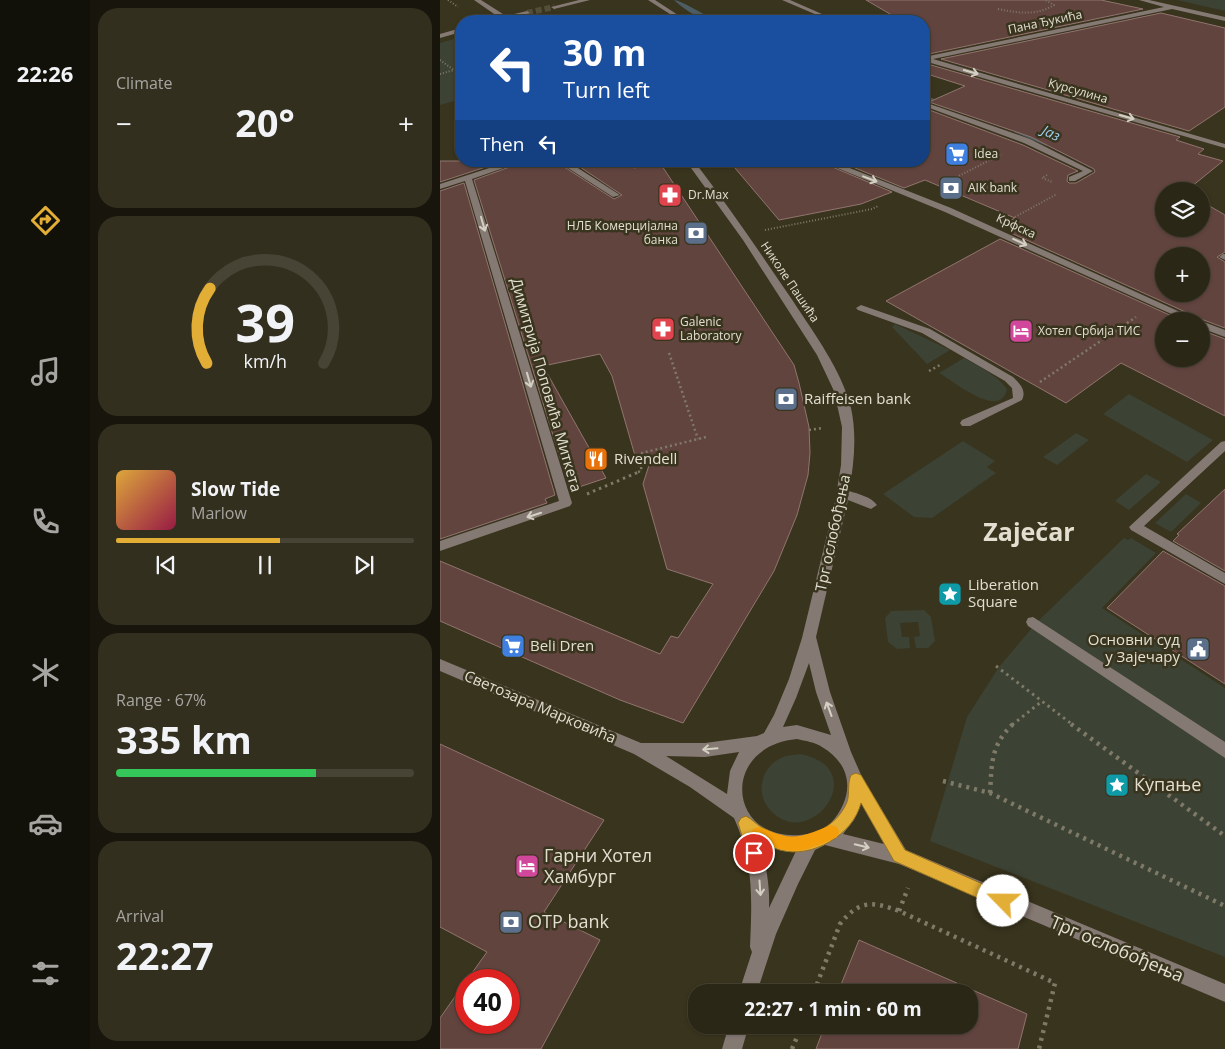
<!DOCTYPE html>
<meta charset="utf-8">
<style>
body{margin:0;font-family:"Open Sans",sans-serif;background:#332f1f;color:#f1f3f6;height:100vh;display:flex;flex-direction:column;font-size:19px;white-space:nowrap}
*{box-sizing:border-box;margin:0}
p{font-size:16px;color:#a6a5a1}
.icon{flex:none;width:28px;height:28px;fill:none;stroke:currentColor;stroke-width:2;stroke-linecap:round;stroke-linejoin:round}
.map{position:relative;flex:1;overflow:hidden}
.details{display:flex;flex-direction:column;gap:8px;padding:8px;background:#18150c;width:350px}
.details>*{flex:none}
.top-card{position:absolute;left:15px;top:15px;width:475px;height:152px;border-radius:20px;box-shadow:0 1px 4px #0004,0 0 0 1px #474435;background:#1a4fa0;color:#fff;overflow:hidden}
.buttons{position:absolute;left:715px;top:182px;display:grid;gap:10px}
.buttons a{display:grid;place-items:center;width:55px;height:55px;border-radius:50%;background:#2b2716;box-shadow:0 1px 4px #0004,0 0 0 1px #474435;font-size:25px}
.speed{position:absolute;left:15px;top:969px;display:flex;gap:10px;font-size:25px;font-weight:700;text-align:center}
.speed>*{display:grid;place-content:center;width:65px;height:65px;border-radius:50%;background:#2b2716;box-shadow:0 1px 4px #0004,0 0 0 1px #474435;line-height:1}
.speed .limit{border:8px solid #d22;background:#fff;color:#111}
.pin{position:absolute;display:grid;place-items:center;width:42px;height:42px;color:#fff;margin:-21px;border:2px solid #fff;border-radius:50%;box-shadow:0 1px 5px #0007}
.me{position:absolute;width:55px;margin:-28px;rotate:293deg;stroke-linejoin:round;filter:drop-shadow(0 0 4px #0008)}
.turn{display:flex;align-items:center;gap:18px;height:105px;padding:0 25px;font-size:22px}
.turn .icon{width:65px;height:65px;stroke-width:2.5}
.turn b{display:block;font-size:35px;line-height:42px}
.then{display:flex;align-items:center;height:48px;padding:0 25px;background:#0003;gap:10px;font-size:19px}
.big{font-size:38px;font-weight:700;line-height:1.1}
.details .card{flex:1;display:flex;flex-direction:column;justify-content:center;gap:8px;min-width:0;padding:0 18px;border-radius:20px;background:#332f1f}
.details .dial{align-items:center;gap:0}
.dial svg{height:130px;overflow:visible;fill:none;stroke:#474435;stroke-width:7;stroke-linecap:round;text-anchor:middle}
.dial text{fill:#f1f3f6;stroke:none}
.song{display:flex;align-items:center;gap:15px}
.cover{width:60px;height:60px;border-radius:8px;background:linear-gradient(135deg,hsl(40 70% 55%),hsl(340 70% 35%))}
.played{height:5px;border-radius:2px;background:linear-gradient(90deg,#e3ae35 55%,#474435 55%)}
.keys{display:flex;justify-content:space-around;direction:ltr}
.heat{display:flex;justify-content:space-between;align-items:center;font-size:28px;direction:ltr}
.charge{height:8px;border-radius:4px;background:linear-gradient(90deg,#34c759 67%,#474435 0)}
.trip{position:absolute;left:248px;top:984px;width:290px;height:50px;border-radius:20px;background:#2b2716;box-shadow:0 1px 4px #0004,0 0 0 1px #474435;font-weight:700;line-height:50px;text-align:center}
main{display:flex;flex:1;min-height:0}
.menu{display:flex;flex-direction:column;width:90px;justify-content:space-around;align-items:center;background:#111009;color:#a6a5a1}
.menu .icon{width:35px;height:35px}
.menu .selected{color:#e3ae35}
.menu b{font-size:22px;color:#f1f3f6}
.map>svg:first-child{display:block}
.green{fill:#3c4234}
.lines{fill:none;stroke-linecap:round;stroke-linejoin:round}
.stream{fill:#4c5d63;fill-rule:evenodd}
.building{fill:#62443f;stroke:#91746f;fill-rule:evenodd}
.minor-tunnel{stroke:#524e38;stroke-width:6;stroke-dasharray:6 3;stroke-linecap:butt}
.path-far3{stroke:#7f7a67;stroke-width:2;stroke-dasharray:1 2;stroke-linecap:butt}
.path-far2{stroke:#7f7a67;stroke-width:2.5;stroke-dasharray:2 3;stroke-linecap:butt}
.path-far1{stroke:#7f7a67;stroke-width:3;stroke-dasharray:2.5 4;stroke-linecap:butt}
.path{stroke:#7f7a67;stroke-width:4.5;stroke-dasharray:3 5;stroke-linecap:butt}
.minor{fill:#857973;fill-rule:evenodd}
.oneway{stroke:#d4d0c3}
.route{fill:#e3ae35;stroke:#947122}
.slow{fill:#f59e0b}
.labels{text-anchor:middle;stroke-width:5;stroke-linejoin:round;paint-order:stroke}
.far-street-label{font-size:12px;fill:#e2dfd1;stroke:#39341d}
.far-poi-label{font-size:12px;fill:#e2dfd1;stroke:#39341d;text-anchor:start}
.far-water-label{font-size:14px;font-style:italic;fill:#9cd2f3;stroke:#39341d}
.street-label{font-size:15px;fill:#e2dfd1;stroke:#39341d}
.poi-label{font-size:15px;fill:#e2dfd1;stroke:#39341d;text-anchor:start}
.near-poi-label{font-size:18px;fill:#e2dfd1;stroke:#39341d;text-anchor:start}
.near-street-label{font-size:18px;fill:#e2dfd1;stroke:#39341d}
.town-label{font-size:25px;font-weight:bold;fill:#e2dfd1;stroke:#39341d}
</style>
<main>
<nav class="menu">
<b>22:26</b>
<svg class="icon selected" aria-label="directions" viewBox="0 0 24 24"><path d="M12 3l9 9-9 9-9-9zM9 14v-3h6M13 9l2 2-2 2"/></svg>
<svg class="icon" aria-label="music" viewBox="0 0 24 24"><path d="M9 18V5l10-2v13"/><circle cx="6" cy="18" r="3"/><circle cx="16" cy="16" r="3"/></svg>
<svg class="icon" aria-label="phone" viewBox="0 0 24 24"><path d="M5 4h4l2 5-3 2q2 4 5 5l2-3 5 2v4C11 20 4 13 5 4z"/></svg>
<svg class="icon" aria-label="climate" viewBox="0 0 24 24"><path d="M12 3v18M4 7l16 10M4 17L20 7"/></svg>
<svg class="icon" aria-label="car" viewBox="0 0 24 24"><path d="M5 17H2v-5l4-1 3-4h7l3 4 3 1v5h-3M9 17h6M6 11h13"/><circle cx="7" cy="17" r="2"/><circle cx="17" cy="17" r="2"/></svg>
<svg class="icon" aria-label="filters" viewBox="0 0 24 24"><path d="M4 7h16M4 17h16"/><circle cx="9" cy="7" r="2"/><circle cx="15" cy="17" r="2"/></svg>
</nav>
<section class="details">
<div class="card"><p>Climate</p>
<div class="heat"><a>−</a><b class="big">20°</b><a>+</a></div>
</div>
<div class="card dial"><svg viewBox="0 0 100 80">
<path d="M14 69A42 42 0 1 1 86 69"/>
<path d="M14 69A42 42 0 0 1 16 23" stroke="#e3ae35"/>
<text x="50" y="56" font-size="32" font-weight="700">39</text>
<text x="50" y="72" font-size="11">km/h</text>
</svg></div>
<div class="card">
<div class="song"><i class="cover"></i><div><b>Slow Tide</b><p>Marlow</p></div></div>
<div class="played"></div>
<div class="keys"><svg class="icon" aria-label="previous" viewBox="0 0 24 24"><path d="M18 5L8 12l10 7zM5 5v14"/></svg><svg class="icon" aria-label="pause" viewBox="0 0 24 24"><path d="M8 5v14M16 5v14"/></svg><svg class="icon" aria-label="next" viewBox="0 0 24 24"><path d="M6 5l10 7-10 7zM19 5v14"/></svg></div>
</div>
<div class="card"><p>Range · 67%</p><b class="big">335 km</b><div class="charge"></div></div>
<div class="card"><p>Arrival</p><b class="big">22:27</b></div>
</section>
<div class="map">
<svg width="785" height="1049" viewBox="0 0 785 1049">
<rect width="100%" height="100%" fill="#39341d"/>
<path class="green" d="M737,0H785V11Z
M21,37V99L0,105V43Z
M455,324L510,350L487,364L452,327Z
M524,358C539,367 556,374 567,389C561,421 513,381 499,373Z
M689,394L773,440L747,462L663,414Z
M636,433L649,440L617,465L603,457Z
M523,441L555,461L547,467L556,473L492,518L474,517L443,494Z
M706,474L721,482L689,510L675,501Z
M746,494L761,503L731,532L715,523Z
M684,538L688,540L691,538L716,553L662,608L785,688V957L490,841L527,717L559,667L597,622Z
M484,610L491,617L495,641L488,648H476L474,637L480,636L478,622L460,623L462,637H469L470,648L457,649L448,642L445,618L451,611Z
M360,754C434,768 370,854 330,810C315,794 321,767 341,758C347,755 353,755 360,754Z"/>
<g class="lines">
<path class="stream" d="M234,0C240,0 269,17 275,21C262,22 244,9 234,0Z
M484,96L506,102L507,103L504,105L484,100Z
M574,130H578L612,145L607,146L574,132Z"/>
</g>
<path class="building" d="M426,0H661L703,9L484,55V21H462Z
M721,13L785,28V107L749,131L501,59Z
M484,63L740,137L736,140L764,149L758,154L783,161L746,191H724V229H761V201L785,215V252L777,257L785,262V328L761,319L571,233L580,228L567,222L575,218L485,180L464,188L398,161H484V108L583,145L638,171L628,175L627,181L629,183H636L655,172L654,169L591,137L489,102L525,86L484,73ZM724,256H761V294H724Z
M0,161H64L0,182Z
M86,161H115L174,199L182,195L131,161H182L194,168L220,163L354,365L359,383L369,427L370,453L368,475L357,515L334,571L243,723L180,700L0,621V561L220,654L231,636L238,638L273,584L227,569L203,484L210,462L198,466L172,376L160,354L103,366L166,478L130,490L34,180Z
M289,161H378L452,192L421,204L339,220Z
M24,183L115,495L105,499L107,503L0,539V191Z
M560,239L743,321H724V359H761V330L785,339V416L681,363L626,403L446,301Z
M785,489V571L733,541L739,535L737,534Z
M723,551L785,586V684L667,608Z
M0,744L164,820L104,912L160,940L101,1049H0V1018L26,981V1022H69V980H27L47,952L0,927Z
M419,940L587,1014L578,1049H376L385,1025H529V992H398Z"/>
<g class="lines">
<path class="minor-tunnel" d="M87,13L114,7"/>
<path class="path-far3" d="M8,0L18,7
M558,9C578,13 596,16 614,5L605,0
M0,60L14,70
M0,74L21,68
M484,133L492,129
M607,175L602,178L612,182
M503,184L562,154
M575,217L617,194
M325,230L432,209L438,206"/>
<path class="path-far2" d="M229,353L258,439
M489,371L500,365
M600,382L696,317
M369,430L383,428
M198,472L201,471L202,453L266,437"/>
<path class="path-far1" d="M147,494L201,471
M556,666L633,725
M572,725L601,702"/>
<path class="path" d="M631,724L785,836
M503,781L550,793L785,906
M550,793C552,764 550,746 573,724
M459,911L468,888
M374,992L400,924C419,900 432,901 459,911L615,983L599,1049
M352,1049L362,1025"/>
<path class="minor" d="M34,0H41L66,16L87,11L90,13L70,19L72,21L60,20V18Z
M139,0H150L114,9L111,7Z
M208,0H215L241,17L225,21H214L233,16Z
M342,0H350L398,21H391Z
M699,0H709L785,17V21L732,9L493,59L785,144V148L484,61V57L724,7Z
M21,28V32L0,38V34Z
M484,102L590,139L653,171L635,181H629V177L643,171L584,143L484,106Z
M71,161H84L32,179L132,503L130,506L0,551V541L119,501L25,181L0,189V184Z
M117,161H127L180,195L173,197Z
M246,161H254C289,207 321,254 353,301C375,335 401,369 411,408C417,435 414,465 409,491C419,494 431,497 437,505L431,509L408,500L376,637L390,692L411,752L422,777L466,850L785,984V1002L459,864L385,845L375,850L358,884L336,934L317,992H299L312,952L310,947C312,900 314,862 294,818L250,787L194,754L0,671V659L201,743H265L317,736L324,733L334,715L349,679L362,638L395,502L401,465L402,427L394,391L377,355L303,240ZM369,663L376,692L391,735L357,725L343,727L356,698ZM357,739C365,741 375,742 382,747C414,766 414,797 391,823C384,832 371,834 360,835C287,841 280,746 357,739ZM299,752L290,771L287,794L226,756L265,757ZM421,803L444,844L403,834L414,820ZM320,843L343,851H356L329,908C330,885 326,865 320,843Z
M380,161H392L511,208L760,321H747L505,212Z
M783,254H785V260L779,257Z
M421,305L490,329L573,377C579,383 587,390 582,400L530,426H522L520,423L522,420L573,398L572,388L565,381L482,333L418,310L416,308Z
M760,321L764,322L785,330V337L761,328Z
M785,441V451L704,526L785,573V584L691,530L689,527L781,442Z
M593,617L785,742V758L588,626L586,622L588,618Z
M289,1025H309L302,1049H282Z"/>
</g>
<defs><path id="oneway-shaft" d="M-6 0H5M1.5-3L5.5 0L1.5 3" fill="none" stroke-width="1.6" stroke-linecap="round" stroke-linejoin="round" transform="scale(1.25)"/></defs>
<g class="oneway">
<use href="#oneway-shaft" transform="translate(531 72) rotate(16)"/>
<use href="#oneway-shaft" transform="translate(687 117) rotate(16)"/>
<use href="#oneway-shaft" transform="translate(430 179) rotate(21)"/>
<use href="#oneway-shaft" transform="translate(43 224) rotate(74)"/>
<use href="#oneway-shaft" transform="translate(580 242) rotate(25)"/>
<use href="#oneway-shaft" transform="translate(89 380) rotate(74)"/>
<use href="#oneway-shaft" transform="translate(94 515) rotate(162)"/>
<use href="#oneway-shaft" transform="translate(389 709) rotate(-110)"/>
<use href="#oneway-shaft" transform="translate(270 749) rotate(175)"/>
<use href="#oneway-shaft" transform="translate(422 846) rotate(14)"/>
<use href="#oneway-shaft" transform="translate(320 888) rotate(86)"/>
</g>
<path class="route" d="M416,773L421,775L465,850L568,895L571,901L568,906L563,909L454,861L421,803C413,835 372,859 340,850C333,848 325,844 318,841L322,853L320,858L314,860L309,858L298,823L301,818L306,816C312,819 316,824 321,827C327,830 334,833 339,835C365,843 397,827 407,802C410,793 407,784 411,775Z"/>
<path class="slow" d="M391,825L397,827L399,832L397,837C359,855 351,855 313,839L311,834L313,829L319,827C355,841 356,839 391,825Z"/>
<defs>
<g id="supermarket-square" transform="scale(1.25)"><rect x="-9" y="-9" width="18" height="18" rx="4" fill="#3f7fe0" stroke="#39341d"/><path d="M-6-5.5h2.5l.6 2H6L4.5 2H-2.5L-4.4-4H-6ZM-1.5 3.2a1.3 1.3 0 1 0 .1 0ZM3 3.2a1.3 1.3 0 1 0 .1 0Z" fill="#fff"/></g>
<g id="bank-square" transform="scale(1.25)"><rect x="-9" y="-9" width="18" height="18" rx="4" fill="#5c6f8a" stroke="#39341d"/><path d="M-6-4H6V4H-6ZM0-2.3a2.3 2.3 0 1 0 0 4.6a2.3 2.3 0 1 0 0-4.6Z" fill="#fff"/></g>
<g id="pharmacy-square" transform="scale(1.25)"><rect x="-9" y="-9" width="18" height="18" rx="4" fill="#e0444e" stroke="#39341d"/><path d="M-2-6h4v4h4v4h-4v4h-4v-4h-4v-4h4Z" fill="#fff"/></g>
<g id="hotel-square" transform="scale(1.25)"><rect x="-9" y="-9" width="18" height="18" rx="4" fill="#d1479c" stroke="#39341d"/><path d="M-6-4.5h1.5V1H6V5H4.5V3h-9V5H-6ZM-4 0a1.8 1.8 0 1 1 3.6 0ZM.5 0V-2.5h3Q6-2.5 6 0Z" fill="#fff"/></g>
<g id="restaurant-square" transform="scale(1.25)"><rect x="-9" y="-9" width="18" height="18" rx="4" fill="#e8710a" stroke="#39341d"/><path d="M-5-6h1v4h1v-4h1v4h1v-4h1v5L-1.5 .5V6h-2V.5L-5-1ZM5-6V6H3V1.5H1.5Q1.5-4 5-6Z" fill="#fff"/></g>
<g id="sight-square" transform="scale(1.25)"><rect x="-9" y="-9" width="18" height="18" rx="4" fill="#0f9aa8" stroke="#39341d"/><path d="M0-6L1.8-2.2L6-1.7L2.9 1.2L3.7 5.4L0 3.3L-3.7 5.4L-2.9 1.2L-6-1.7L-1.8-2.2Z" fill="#fff"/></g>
<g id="civic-square" transform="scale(1.25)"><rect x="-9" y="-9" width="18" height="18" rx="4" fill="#5c6f8a" stroke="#39341d"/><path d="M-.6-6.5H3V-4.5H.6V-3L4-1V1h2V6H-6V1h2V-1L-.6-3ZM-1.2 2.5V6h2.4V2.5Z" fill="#fff"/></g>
</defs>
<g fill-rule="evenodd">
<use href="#supermarket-square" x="517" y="154"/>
<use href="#bank-square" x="511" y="188"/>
<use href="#pharmacy-square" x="230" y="195"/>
<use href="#bank-square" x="256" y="233"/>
<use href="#pharmacy-square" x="223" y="329"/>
<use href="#hotel-square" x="581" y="331"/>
<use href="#bank-square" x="346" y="399"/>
<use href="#restaurant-square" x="156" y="459"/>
<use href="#sight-square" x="510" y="594"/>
<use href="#supermarket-square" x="73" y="646"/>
<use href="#civic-square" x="758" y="649"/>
<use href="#sight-square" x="677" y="785"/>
<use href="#hotel-square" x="87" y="866"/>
<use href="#bank-square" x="71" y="922"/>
</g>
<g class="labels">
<g class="far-street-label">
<text transform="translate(605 22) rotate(-12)" y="4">Пана Ђукића</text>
<text transform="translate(638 91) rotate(16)" y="4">Курсулина</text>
<text transform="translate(576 226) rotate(25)" y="4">Крфска</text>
<text transform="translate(350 282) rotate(56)" y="4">Николе Пашића</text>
</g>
<g class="far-poi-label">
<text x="534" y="158">Idea</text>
<text x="528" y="192">AIK bank</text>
<text x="248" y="199">Dr.Max</text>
<text x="238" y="230" text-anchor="end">НЛБ Комерцијална<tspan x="238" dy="14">банка</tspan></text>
<text x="240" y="326">Galenic<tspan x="240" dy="14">Laboratory</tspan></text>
<text x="598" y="335">Хотел Србија ТИС</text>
</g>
<g class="far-water-label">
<text transform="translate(611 133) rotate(25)" y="5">Јаз</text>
</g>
<g class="street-label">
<text transform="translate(106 385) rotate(74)" y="5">Димитрија Поповића Миткета</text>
<text transform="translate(393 533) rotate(-78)" y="5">Трг ослобођења</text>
<text transform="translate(100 707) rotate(23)" y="5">Светозара Марковића</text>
</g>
<g class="poi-label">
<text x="364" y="404">Raiffeisen bank</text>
<text x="174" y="464">Rivendell</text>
<text x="528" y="590">Liberation<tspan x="528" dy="17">Square</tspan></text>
<text x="740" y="645" text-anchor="end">Основни суд<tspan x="740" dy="17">у Зајечару</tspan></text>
<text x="90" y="651">Beli Dren</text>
</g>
<g class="near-poi-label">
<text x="694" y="791">Купање</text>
<text x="104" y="862">Гарни Хотел<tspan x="104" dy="21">Хамбург</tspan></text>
<text x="88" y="928">OTP bank</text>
</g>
<g class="near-street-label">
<text transform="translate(677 949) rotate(23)" y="6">Трг ослобођења</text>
</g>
<g class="town-label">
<text x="589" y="541">Zaječar</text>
</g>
</g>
</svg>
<div class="buttons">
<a><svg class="icon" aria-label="layers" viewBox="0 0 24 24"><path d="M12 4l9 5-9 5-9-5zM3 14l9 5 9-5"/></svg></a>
<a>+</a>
<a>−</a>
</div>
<div class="speed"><div class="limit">40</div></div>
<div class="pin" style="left:314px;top:853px;background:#d93025"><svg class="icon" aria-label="arrive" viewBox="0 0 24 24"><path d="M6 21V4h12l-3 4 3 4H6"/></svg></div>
<svg class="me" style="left:563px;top:901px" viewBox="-20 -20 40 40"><circle r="19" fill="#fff"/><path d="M0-13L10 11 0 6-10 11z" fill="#e3ae35"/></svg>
<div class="trip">22:27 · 1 min · 60 m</div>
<div class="top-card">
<div class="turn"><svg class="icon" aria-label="left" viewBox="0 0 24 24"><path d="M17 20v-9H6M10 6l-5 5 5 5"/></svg><div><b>30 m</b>Turn left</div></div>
<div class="then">Then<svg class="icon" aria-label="left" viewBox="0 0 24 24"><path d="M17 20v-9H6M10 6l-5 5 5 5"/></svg></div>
</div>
</div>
</main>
